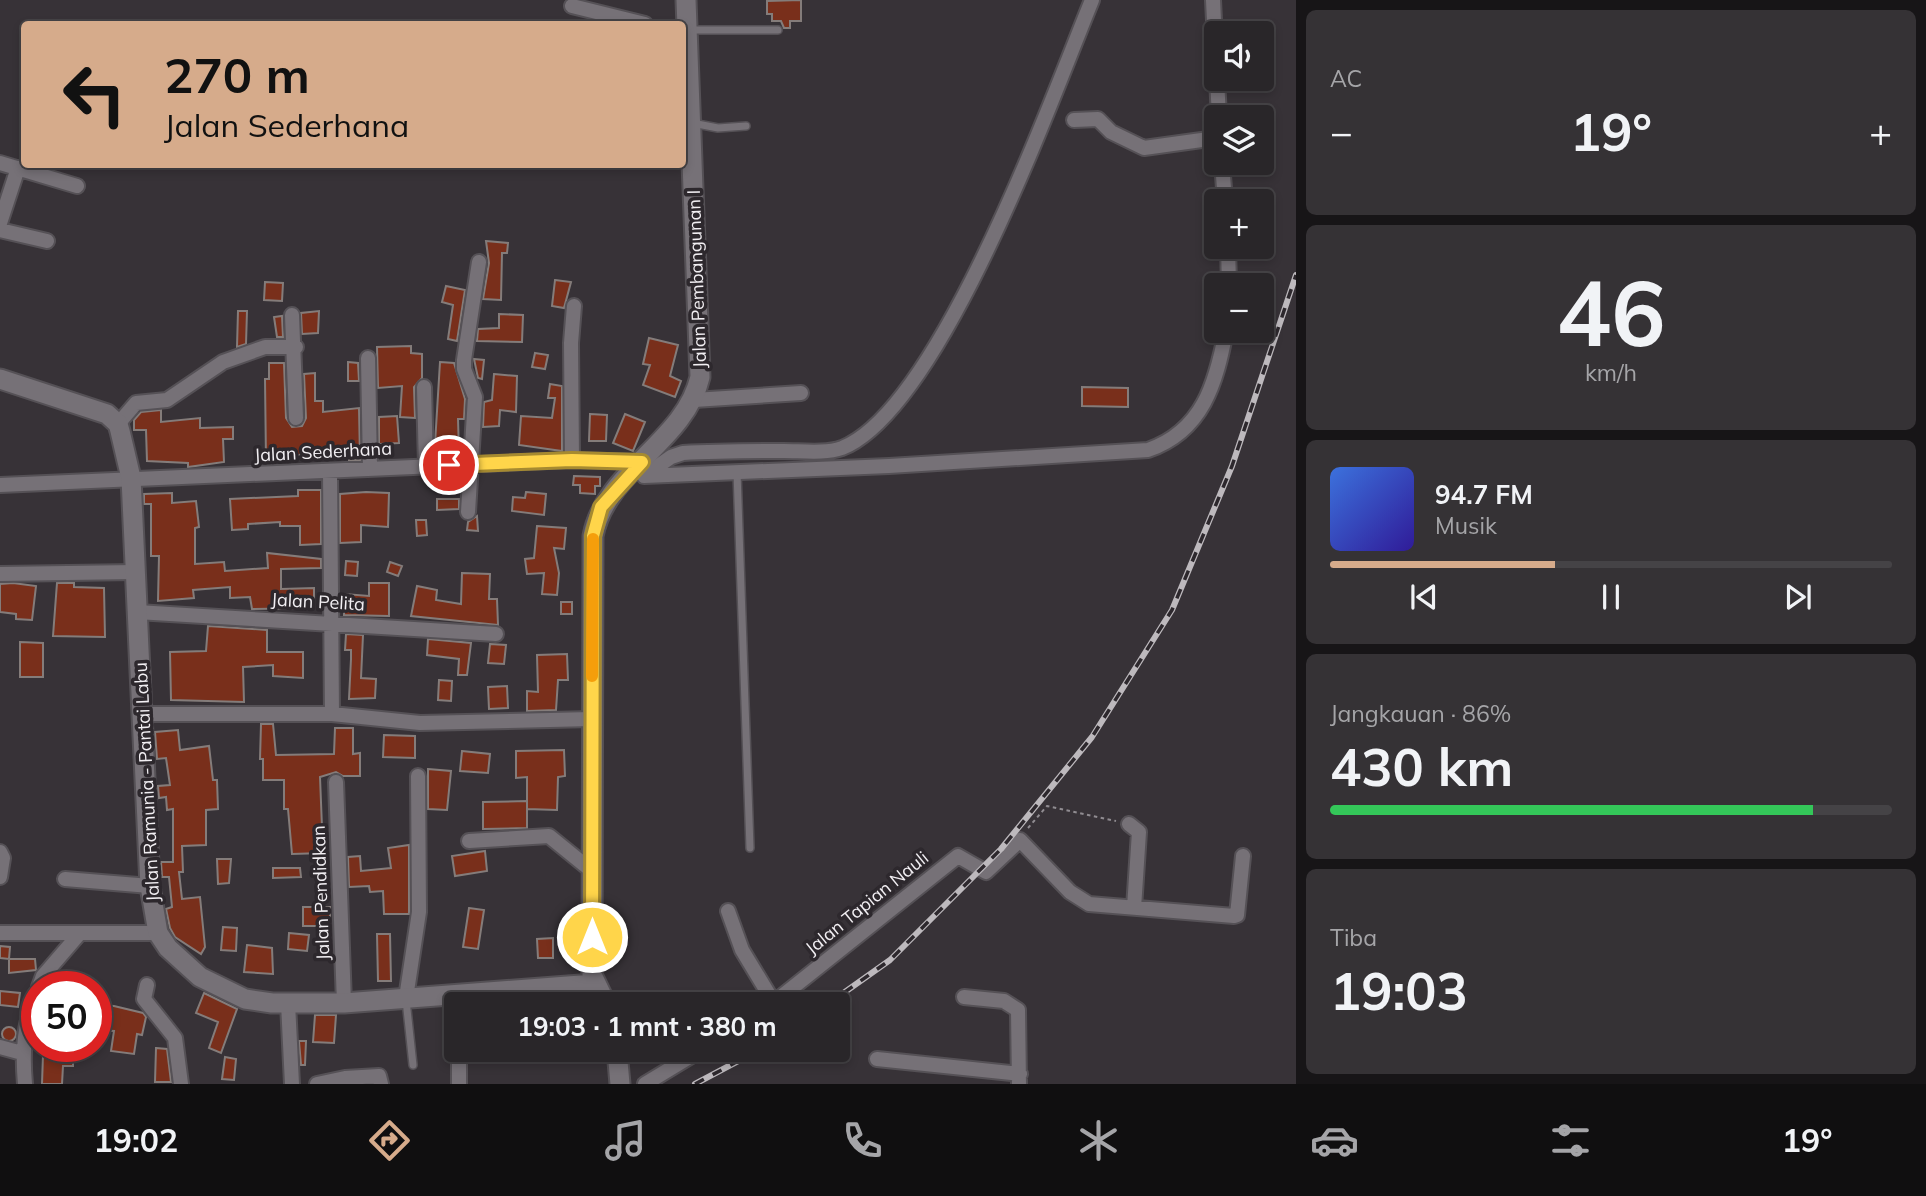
<!DOCTYPE html>
<html lang="id">
<meta charset="utf-8">
<style>
body{margin:0;font-family:Mulish,sans-serif;background:#353235;color:#f1f3f6;height:100vh;display:flex;flex-direction:column;font-size:26px;white-space:nowrap}
*{box-sizing:border-box;margin:0}
p{font-size:23px;color:#a5a5a8}
.icon{flex:none;width:38px;height:38px;fill:none;stroke:currentColor;stroke-width:2;stroke-linecap:round;stroke-linejoin:round}
.map{position:relative;flex:1;overflow:hidden}
.sheet{display:flex;flex-direction:column;gap:10px;padding:10px;background:#171517;width:630px}
.sheet>*{flex:none}
.guide{position:absolute;left:21px;top:21px;width:665px;height:147px;border-radius:7px;box-shadow:0 4px 10px #0003,0 0 0 2px #454346;background:#d6ab8b;color:#111;overflow:hidden}
.fabs{position:absolute;left:1204px;top:21px;display:grid;gap:14px}
.fabs a{display:grid;place-items:center;width:70px;height:70px;border-radius:7px;background:#292629;box-shadow:0 4px 10px #0003,0 0 0 2px #454346;font-size:35px}
.speed{position:absolute;left:21px;top:971px;display:flex;gap:14px;font-size:35px;font-weight:700;text-align:center}
.speed>*{display:grid;place-content:center;width:91px;height:91px;border-radius:50%;background:#292629;box-shadow:0 4px 10px #0003,0 0 0 2px #454346;line-height:1}
.speed .limit{border:10px solid #d22;background:#fff;color:#111}
.pin{position:absolute;display:grid;place-items:center;width:60px;height:60px;color:#fff;margin:-30px;border:4px solid #fff;border-radius:50%;box-shadow:0 2px 7px #0007}
.me{position:absolute;width:77px;margin:-38px;rotate:0deg;stroke-linejoin:round;filter:drop-shadow(0 0 5px #0008)}
.turn{display:flex;align-items:center;gap:24px;height:147px;padding:0 28px;font-size:32px}
.turn .icon{width:91px;height:91px;stroke-width:2.5}
.turn b{display:block;font-size:49px;line-height:60px}
.big{font-size:52px;font-weight:700;line-height:1.1}
.sheet .widget{flex:1;display:flex;flex-direction:column;justify-content:center;gap:10px;min-width:0;padding:0 24px;border-radius:10px;background:#353235}
.sheet .dial{align-items:center;gap:0}
.dial b{font-size:91px;line-height:1}
.song{display:flex;align-items:center;gap:21px}
.cover{width:84px;height:84px;border-radius:10px;background:linear-gradient(135deg,hsl(220 70% 55%),hsl(250 70% 35%))}
.played{height:7px;border-radius:4px;background:linear-gradient(90deg,#d6ab8b 40%,#454346 40%)}
.keys{display:flex;justify-content:space-around;direction:ltr}
.heat{display:flex;justify-content:space-between;align-items:center;font-size:38px;direction:ltr}
.charge{height:10px;border-radius:5px;background:linear-gradient(90deg,#34c759 86%,#454346 0)}
.trip{position:absolute;left:444px;top:992px;width:406px;height:70px;border-radius:7px;background:#292629;box-shadow:0 4px 10px #0003,0 0 0 2px #454346;font-weight:700;line-height:70px;text-align:center}
.menu{display:flex;height:112px;justify-content:space-around;align-items:center;background:#100f10;color:#a5a5a8}
.menu .icon{width:49px;height:49px}
.menu .active{color:#d6ab8b}
.menu b{font-size:32px;color:#f1f3f6}
main{display:flex;flex:1;min-height:0}
.map>svg:first-child{display:block}
.building{fill:#792f1b;stroke:#847c7a;stroke-width:2}
.lines{fill:none;stroke-linecap:round;stroke-linejoin:round}
.service-casing{stroke:#555156;stroke-width:10}
.minor-casing{stroke:#555156;stroke-width:18}
.secondary-casing{stroke:#555156;stroke-width:23}
.path{stroke:#908c91;stroke-width:2;stroke-dasharray:3.5 3.5;stroke-linecap:butt}
.service{stroke:#767177;stroke-width:7}
.minor{stroke:#767177;stroke-width:14}
.secondary{stroke:#767177;stroke-width:19}
.rail-casing{stroke:#bdb9bd;stroke-width:6}
.rail{stroke:#2d282d;stroke-width:3.5;stroke-dasharray:10;stroke-linecap:butt}
.route-casing{stroke:#a68a30;stroke-width:18}
.route{stroke:#ffd54a;stroke-width:12}
.slow{stroke:#f59e0b;stroke-width:12}
.labels{text-anchor:middle;stroke-width:7;stroke-linejoin:round;paint-order:stroke}
.street-label{font-size:18px;fill:#f2eff3;stroke:#2d282d}
</style>
<main>
<div class="map">
<svg width="1296" height="1084" viewBox="0 0 1296 1084">
<rect width="100%" height="100%" fill="#373237"/>
<path class="building" d="M801,0V21H790V28H784L781,21H772V14H767V1Z
M486,241L508,243L507,253H502L501,300L483,299L489,263Z
M555,280L571,282L564,308L552,306Z
M265,282L283,283L282,301L264,300Z
M446,286L465,290L457,341L448,339L453,305L442,302Z
M238,311H247L246,344L237,347Z
M319,311L318,333L302,334L301,313Z
M499,314L523,315L522,342L477,341L478,329L499,328Z
M282,316L283,337H277L274,317Z
M649,338L678,345L670,376L681,381L675,397L643,385L650,365L643,364Z
M411,346V353L422,354V378L414,387L415,418L400,417L402,386L378,388L377,347Z
M535,353L548,355L545,369L532,367Z
M474,359L484,360L482,379L478,378Z
M348,362L358,363L359,381H348Z
M440,362L454,363L465,399L464,419H458L459,453L447,454L446,444H435Z
M269,363H284L286,418L292,427L302,426L306,418L304,374L315,373V401H323V412L359,408L360,460H349V454H307L290,456V461H266L265,379H269Z
M494,374L517,376L516,412L500,410L499,426L483,427L484,402L492,400Z
M550,384L562,386V451L519,445L521,416L552,418L555,398H548Z
M1082,387L1128,388V407L1082,406Z
M161,410V422L200,418V428L233,427V439H223L224,462L188,467V463L147,461L146,430H134V420L141,412Z
M590,414L607,415L606,441H589Z
M625,414L645,422L633,451L613,443Z
M397,416L399,443L379,444V417Z
M574,476L600,477V486H595V494L580,493V485H573Z
M298,490H321V544L300,545V526H280V522L248,524V529L232,530L230,499L298,496Z
M366,492L389,493L388,527L361,525V542L340,543V494Z
M526,492L546,494L544,515L512,511L513,497L525,498Z
M172,493V503L196,501L199,527L195,528V564L224,562L225,571L268,568L267,553L321,559V568L281,569V589L314,588V608L252,609L250,597L230,598V587L193,590L194,598L158,601L159,556H151V504H144V494Z
M437,499H459V509L437,510Z
M477,516L478,531L467,530L468,522Z
M416,520H426L427,535L417,536Z
M537,526L566,528L564,549L554,548L559,573L557,595L542,594L544,573L527,574L525,559L534,558Z
M346,561L358,562L357,576L345,575Z
M390,562L402,566L398,576L387,572Z
M462,573L490,574L489,599H497L498,625L411,616L417,586L437,590L436,600L461,604Z
M13,583L36,586L32,620L16,619V614L0,612V584Z
M57,583H74V587L104,588L105,637L53,636Z
M369,583H389V616L344,615L345,594L369,596Z
M561,602H572V614H561Z
M208,626L267,630V652H303V678L273,676V665L243,667L244,702L171,700L170,652L206,651Z
M346,634L363,635L361,678L376,679L375,698L349,699L351,659V650H345Z
M428,639L471,643L467,675H458L459,659L427,655Z
M20,642L43,643V677H20Z
M490,644L506,645L504,664L488,663Z
M567,654L568,680H558L556,710L527,711V691L538,692L537,655Z
M439,680L452,681L451,701L438,700Z
M507,686L508,708L489,709L488,687Z
M261,724H273L276,755L334,754L335,728H353V754L360,753V776H343L336,772L320,777L323,853L292,854L288,809H284V780H263V759H260Z
M178,730L180,750L209,746L213,780H217L218,809L206,810V845L182,846L183,872H179L182,899L200,897L205,947L201,954L175,937L170,928L166,909L172,907L169,877H162L161,862H173V809L167,810L166,797L159,798L158,786L170,785L166,758L157,759L155,732Z
M384,735L415,736V758L383,757Z
M564,750L565,776L558,777L557,810L527,809V777L516,778V751Z
M462,751L490,754L488,773L460,771Z
M428,769L451,771L447,810L428,809Z
M527,801V828L483,829V802Z
M409,845V914H384L383,891L370,892L369,886L349,887L348,857L360,856L361,871L391,868L388,848Z
M485,851L487,871L455,876L452,856Z
M217,859H231L229,883L218,884Z
M273,868H300L301,877L273,878Z
M303,907H330V926H303Z
M469,908L484,910L478,949L463,947Z
M223,927L237,928L236,951L221,950Z
M289,933L309,935L307,951L288,949Z
M377,934H390L391,981H378Z
M553,938V958H538L537,939Z
M247,945L272,948L273,974L244,972Z
M0,946L10,947L9,959L0,958Z
M9,959H35L36,970L9,973Z
M0,991L20,993L18,1007L0,1005Z
M204,993L237,1009L221,1053L209,1048L218,1022L196,1013Z
M96,1005L114,1006L143,1013L146,1017L142,1035L137,1034L134,1054L111,1051L114,1031L96,1030Z
M315,1015H336L334,1043L313,1042Z
M2 1034a7 7 0 1 1 14 0a7 7 0 1 1-14 0Z
M299,1041H306L305,1065H301Z
M156,1048L167,1049L171,1082H155Z
M43,1055L73,1056V1066H63L62,1084H42Z
M225,1057L236,1059L234,1080L222,1079Z"/>
<g class="lines">
<g class="service-casing">
<path id="service" d="M688,30H778
M692,123L718,128L746,126
M737,472L750,848
M406,1000L413,1065"/>
</g>
<g class="minor-casing">
<path id="minor" d="M1213,0L1216,62
M572,6L645,24
M1217,79L1219,117
M1074,120L1098,119L1111,132L1144,148L1216,138
M0,163L77,186
M1222,163L1225,201
M0,223L18,168
M0,230L47,241
M1228,247L1229,285
M292,315L296,418
M368,358L370,469
M424,387L426,466
M694,400L801,393
M118,424L136,403L167,400L223,362L265,347H296
M572,460L571,343L574,306
M330,471L332,714
M644,476L671,457L683,453C717,451 750,451 784,451C802,451 825,454 842,448C940,409 1051,100 1092,0
M644,476L889,466L1148,450C1203,431 1216,383 1226,331
M0,485L572,460L642,462
M468,512L475,397L464,369V360L479,262
M0,574L135,572
M137,612L496,634
M144,714H332L420,723L592,719
M336,782L344,1003
M1129,824L1139,832L1134,908
M469,841L549,836L592,871
M0,852L3,858L0,877
M65,879L150,886
M728,911L742,950L774,1003
M0,933H80
M147,985L144,999L175,1038L181,1084
M39,987L43,976L80,933H158
M964,997L1004,1001L1018,1010L1019,1084
M406,998L419,912L418,776
M288,1003L292,1084
M772,1004L958,856L986,872L1020,840L1070,892L1089,904L1234,916L1237,915L1243,856
M0,1047L22,1053
M877,1059L1020,1074
M25,1084C22,1051 24,1023 37,992
M317,1084L345,1078L379,1076L381,1084
M459,1084V1050
M645,1084L701,1050"/>
</g>
<g class="secondary-casing">
<path id="secondary" d="M0,379L107,414L118,424L120,431L131,478L150,886L158,933L168,948L200,977L245,999L272,1003H344L594,984
M606,1004L592,975L593,536C605,471 685,442 700,377L686,0
M617,1050L620,1084"/>
</g>
<path class="path" d="M1028,828L1047,806L1116,821"/>
<use href="#service" class="service"/>
<use href="#minor" class="minor"/>
<use href="#secondary" class="secondary"/>
<g class="rail-casing">
<path id="rail" d="M828,1004L890,960L1001,849L1092,737L1172,610L1232,466L1296,275
M695,1084L759,1050"/>
</g>
<use href="#rail" class="rail"/>
</g>
<g class="lines">
<g class="route-casing">
<path id="route" d="M449,465L572,460L642,462L601,507L593,536L592,937"/>
</g>
<use href="#route" class="route"/>
<path class="slow" d="M592,676L593,539"/>
</g>
<g class="labels">
<g class="street-label">
<text transform="translate(697 279) rotate(-92)" y="6">Jalan Pembangunan I</text>
<text transform="translate(323 452) rotate(-3)" y="6">Jalan Sederhana</text>
<text transform="translate(318 602) rotate(3)" y="6">Jalan Pelita</text>
<text transform="translate(147 782) rotate(-93)" y="6">Jalan Ramunia - Pantai Labu</text>
<text transform="translate(321 893) rotate(-92)" y="6">Jalan Pendidkan</text>
<text transform="translate(867 903) rotate(-39)" y="6">Jalan Tapian Nauli</text>
</g>
</g>
</svg>
<div class="fabs">
<a><svg class="icon" aria-label="sound" viewBox="0 0 24 24"><path d="M4 9h4l5-4v14l-5-4H4zM17 9q2 3 0 6"/></svg></a>
<a><svg class="icon" aria-label="layers" viewBox="0 0 24 24"><path d="M12 4l9 5-9 5-9-5zM3 14l9 5 9-5"/></svg></a>
<a>+</a>
<a>−</a>
</div>
<div class="speed"><div class="limit">50</div></div>
<div class="pin" style="left:449px;top:465px;background:#d93025"><svg class="icon" aria-label="arrive" viewBox="0 0 24 24"><path d="M6 21V4h12l-3 4 3 4H6"/></svg></div>
<svg class="me" style="left:592px;top:937px" viewBox="-20 -20 40 40"><circle r="17" fill="#ffd54a" stroke="#fff" stroke-width="3"/><path d="M0-11L8 9 0 5-8 9z" fill="#fff"/></svg>
<div class="trip">19:03 · 1 mnt · 380 m</div>
<div class="guide">
<div class="turn"><svg class="icon" aria-label="left" viewBox="0 0 24 24"><path d="M17 20v-9H6M10 6l-5 5 5 5"/></svg><div><b>270 m</b>Jalan Sederhana</div></div>
</div>
</div>
<section class="sheet">
<div class="widget"><p>AC</p>
<div class="heat"><a>−</a><b class="big">19°</b><a>+</a></div>
</div>
<div class="widget dial"><b>46</b><p>km/h</p></div>
<div class="widget">
<div class="song"><i class="cover"></i><div><b>94.7 FM</b><p>Musik</p></div></div>
<div class="played"></div>
<div class="keys"><svg class="icon" aria-label="previous" viewBox="0 0 24 24"><path d="M18 5L8 12l10 7zM5 5v14"/></svg><svg class="icon" aria-label="pause" viewBox="0 0 24 24"><path d="M8 5v14M16 5v14"/></svg><svg class="icon" aria-label="next" viewBox="0 0 24 24"><path d="M6 5l10 7-10 7zM19 5v14"/></svg></div>
</div>
<div class="widget"><p>Jangkauan · 86%</p><b class="big">430 km</b><div class="charge"></div></div>
<div class="widget"><p>Tiba</p><b class="big">19:03</b></div>
</section>
</main>
<nav class="menu">
<b>19:02</b>
<svg class="icon active" aria-label="directions" viewBox="0 0 24 24"><path d="M12 3l9 9-9 9-9-9zM9 14v-3h6M13 9l2 2-2 2"/></svg>
<svg class="icon" aria-label="music" viewBox="0 0 24 24"><path d="M9 18V5l10-2v13"/><circle cx="6" cy="18" r="3"/><circle cx="16" cy="16" r="3"/></svg>
<svg class="icon" aria-label="phone" viewBox="0 0 24 24"><path d="M5 4h4l2 5-3 2q2 4 5 5l2-3 5 2v4C11 20 4 13 5 4z"/></svg>
<svg class="icon" aria-label="climate" viewBox="0 0 24 24"><path d="M12 3v18M4 7l16 10M4 17L20 7"/></svg>
<svg class="icon" aria-label="car" viewBox="0 0 24 24"><path d="M5 17H2v-5l4-1 3-4h7l3 4 3 1v5h-3M9 17h6M6 11h13"/><circle cx="7" cy="17" r="2"/><circle cx="17" cy="17" r="2"/></svg>
<svg class="icon" aria-label="filters" viewBox="0 0 24 24"><path d="M4 7h16M4 17h16"/><circle cx="9" cy="7" r="2"/><circle cx="15" cy="17" r="2"/></svg>
<b>19°</b>
</nav>
